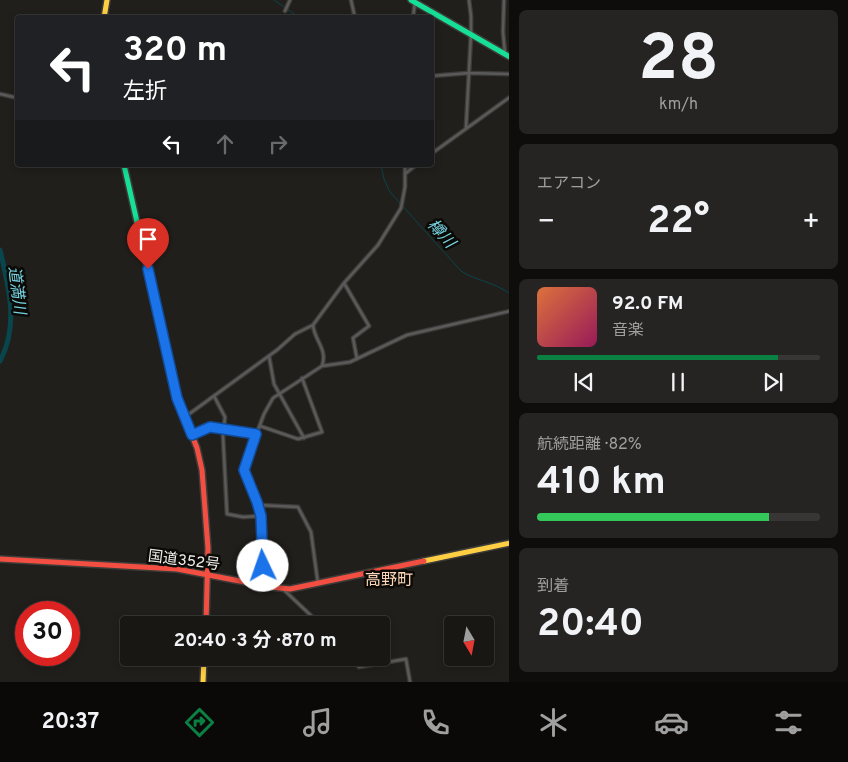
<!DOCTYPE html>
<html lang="ja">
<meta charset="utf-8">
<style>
body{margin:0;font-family:Overpass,"Noto Sans JP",sans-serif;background:#262422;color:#f1f3f6;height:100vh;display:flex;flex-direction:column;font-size:19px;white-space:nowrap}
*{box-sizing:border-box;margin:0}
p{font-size:16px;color:#9f9fa0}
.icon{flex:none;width:28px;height:28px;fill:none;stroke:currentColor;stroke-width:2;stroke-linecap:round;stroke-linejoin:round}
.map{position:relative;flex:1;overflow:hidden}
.panel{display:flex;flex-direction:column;gap:10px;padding:10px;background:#0e0d0b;width:339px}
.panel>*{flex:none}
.hud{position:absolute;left:15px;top:15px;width:419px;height:152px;border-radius:5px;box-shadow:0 2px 8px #0003,0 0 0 1px #373634;background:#202124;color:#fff;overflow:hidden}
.needle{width:32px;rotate:170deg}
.tools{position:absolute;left:444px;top:616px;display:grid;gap:10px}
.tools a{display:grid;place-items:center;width:50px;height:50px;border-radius:5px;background:#191714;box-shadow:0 2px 8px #0003,0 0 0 1px #373634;font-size:25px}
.speed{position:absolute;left:15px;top:601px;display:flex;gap:10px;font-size:25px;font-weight:700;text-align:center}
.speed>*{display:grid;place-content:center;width:65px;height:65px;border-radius:50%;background:#191714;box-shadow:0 2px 8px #0003,0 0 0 1px #373634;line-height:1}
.speed .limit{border:8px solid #d22;background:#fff;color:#111}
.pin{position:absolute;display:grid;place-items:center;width:42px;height:42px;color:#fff;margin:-51px -21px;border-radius:50% 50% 50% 0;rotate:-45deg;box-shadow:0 0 5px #0007}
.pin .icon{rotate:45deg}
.me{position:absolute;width:55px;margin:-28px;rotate:357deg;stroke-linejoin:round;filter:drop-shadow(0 0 4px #0008)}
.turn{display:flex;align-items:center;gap:18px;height:105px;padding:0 25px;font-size:22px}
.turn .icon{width:65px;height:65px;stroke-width:2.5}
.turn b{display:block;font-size:35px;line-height:42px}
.lanes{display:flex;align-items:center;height:48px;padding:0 25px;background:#0003;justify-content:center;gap:25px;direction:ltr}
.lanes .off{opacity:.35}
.big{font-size:38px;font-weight:700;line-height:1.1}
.panel .tile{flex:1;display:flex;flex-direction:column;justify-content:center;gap:8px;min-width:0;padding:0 18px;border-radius:8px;background:#262422}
.panel .dial{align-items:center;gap:0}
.dial b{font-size:65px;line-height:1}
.song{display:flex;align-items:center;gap:15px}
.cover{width:60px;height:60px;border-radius:8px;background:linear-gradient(135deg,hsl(20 70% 55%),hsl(330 70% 35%))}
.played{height:5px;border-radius:2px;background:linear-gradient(90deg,#0b8043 85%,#373634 85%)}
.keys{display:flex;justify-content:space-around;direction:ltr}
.heat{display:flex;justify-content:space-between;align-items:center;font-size:28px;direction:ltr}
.charge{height:8px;border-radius:4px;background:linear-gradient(90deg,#34c759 82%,#373634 0)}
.trip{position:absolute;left:120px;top:616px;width:270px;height:50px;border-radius:5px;background:#191714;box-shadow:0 2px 8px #0003,0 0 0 1px #373634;font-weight:700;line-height:50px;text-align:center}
.dock{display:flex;height:80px;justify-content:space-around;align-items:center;background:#0a0908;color:#9f9fa0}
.dock .icon{width:35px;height:35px}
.dock .selected{color:#0b8043}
.dock b{font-size:22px;color:#f1f3f6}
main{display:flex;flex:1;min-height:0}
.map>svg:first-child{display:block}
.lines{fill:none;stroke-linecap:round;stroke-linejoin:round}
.stream{stroke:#09454c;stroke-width:1}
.river{stroke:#09454c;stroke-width:5}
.street-casing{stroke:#3d3c39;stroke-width:5}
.fast-casing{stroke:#3d3c39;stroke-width:8}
.slow-casing{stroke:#3d3c39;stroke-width:8}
.jam-casing{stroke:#3d3c39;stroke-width:8}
.street{stroke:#595a59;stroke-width:2.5}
.fast{stroke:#16e098;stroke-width:5}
.slow{stroke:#ffcf43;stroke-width:5}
.jam{stroke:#f24e42;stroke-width:5}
.route-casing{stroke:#114b97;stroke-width:12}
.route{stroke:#1a73e8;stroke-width:9}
.labels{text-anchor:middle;stroke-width:5;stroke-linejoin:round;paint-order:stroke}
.street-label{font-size:15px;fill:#efede9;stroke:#0b0a07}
.water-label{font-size:16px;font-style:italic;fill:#75d3e1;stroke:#0b0a07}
.neighbourhood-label{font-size:16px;fill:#fed7b8;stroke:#0b0a07}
</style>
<main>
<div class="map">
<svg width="510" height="682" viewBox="0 0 510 682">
<rect width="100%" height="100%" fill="#211f1b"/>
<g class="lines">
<path class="stream" d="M274,0L300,18
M381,165L384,179L390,192L461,271C476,281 495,282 510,294"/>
<path class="river" d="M0,250C9,288 19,325 0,361"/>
<g class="street-casing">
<path id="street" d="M351,0L355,18
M504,0L503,32L505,54
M285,11L290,0
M413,18L415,2
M431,76L469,73L510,74
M0,94L18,98
M466,128L471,34V16L469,0
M431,154L510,97
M406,173L416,165
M344,283L369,326L353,338L357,359
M313,325C314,340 328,349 322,366
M269,356L274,384L304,438
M214,396L225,417L223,436L227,514L243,517L261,516
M185,417L277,350L295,334L313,325L344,283L378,245L401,208L405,187V165
M260,426L298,439L322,432L302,378
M192,435L210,427L256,434
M258,505L298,507L311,532L318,584
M279,586L264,570L261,516L257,502L244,470L246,462L264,414L273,398L322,366L350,362L407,335L510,311
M284,590L321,625
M371,625L372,624
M351,658L359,667
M356,664L358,658
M359,667L406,659L410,682"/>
</g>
<g class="fast-casing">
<path id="fast" d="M411,0L510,57
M124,165L174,384"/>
</g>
<g class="slow-casing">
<path id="slow" d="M104,18L107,0
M424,561L510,543
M203,682L204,658"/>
</g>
<g class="jam-casing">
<path id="jam" d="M174,384L177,398L197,448L202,470L208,548L206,625
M0,559L177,569L271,587L290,589L424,561"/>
</g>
<use href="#street" class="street"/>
<use href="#fast" class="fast"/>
<use href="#slow" class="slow"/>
<use href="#jam" class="jam"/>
</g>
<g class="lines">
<g class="route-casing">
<path id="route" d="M148,269L177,398L192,435L210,427L256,434L244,470L257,502L261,516L263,566"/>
</g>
<use href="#route" class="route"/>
</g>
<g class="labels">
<g class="street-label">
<text transform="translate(184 560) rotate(7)" y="5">国道352号</text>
</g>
<g class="water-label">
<text transform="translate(442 233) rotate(48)" y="6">樽川</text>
<text transform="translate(18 290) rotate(83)" y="6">道満川</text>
</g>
<g class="neighbourhood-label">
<text x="389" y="585">高野町</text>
</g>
</g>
</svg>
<div class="tools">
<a><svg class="needle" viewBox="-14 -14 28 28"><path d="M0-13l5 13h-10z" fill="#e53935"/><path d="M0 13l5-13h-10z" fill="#9f9fa0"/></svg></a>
</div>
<div class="speed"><div class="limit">30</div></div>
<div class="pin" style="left:148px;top:269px;background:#d93025"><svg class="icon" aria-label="arrive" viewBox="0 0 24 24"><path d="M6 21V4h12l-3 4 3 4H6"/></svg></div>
<svg class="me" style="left:263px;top:566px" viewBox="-20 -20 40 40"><circle r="19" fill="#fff"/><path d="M0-13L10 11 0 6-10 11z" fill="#1a73e8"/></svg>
<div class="trip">20:40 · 3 分 · 870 m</div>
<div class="hud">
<div class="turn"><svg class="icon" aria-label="left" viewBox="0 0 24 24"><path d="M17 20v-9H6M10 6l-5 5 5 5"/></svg><div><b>320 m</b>左折</div></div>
<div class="lanes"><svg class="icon" aria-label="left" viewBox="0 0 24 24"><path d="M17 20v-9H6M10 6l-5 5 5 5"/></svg><svg class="icon off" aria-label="ahead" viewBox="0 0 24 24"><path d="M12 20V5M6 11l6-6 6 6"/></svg><svg class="icon off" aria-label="right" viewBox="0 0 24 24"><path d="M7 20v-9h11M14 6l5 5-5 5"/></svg></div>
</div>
</div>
<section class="panel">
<div class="tile dial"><b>28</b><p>km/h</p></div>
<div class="tile"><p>エアコン</p>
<div class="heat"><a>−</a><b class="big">22°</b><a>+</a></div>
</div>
<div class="tile">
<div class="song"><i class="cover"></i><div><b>92.0 FM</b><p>音楽</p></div></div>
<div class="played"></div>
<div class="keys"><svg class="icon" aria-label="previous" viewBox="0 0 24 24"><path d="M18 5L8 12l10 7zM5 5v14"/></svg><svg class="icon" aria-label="pause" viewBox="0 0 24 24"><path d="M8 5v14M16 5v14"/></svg><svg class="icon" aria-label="next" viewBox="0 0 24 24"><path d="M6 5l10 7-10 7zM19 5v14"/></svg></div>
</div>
<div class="tile"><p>航続距離 · 82%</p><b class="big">410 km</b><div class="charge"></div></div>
<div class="tile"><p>到着</p><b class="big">20:40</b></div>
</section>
</main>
<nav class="dock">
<b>20:37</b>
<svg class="icon selected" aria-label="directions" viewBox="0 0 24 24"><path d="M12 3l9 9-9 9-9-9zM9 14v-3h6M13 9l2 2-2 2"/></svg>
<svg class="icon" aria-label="music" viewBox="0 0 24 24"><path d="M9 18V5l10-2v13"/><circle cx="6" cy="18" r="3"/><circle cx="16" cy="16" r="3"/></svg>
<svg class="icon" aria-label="phone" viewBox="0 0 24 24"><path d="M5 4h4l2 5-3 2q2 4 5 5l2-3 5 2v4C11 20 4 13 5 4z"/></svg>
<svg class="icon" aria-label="climate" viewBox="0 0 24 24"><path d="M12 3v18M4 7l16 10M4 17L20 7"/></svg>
<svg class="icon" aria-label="car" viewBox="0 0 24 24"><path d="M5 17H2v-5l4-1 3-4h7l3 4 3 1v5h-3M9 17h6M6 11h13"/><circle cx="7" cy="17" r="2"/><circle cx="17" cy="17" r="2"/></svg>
<svg class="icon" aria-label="filters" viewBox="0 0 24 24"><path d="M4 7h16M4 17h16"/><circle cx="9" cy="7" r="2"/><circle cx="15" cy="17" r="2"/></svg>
</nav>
